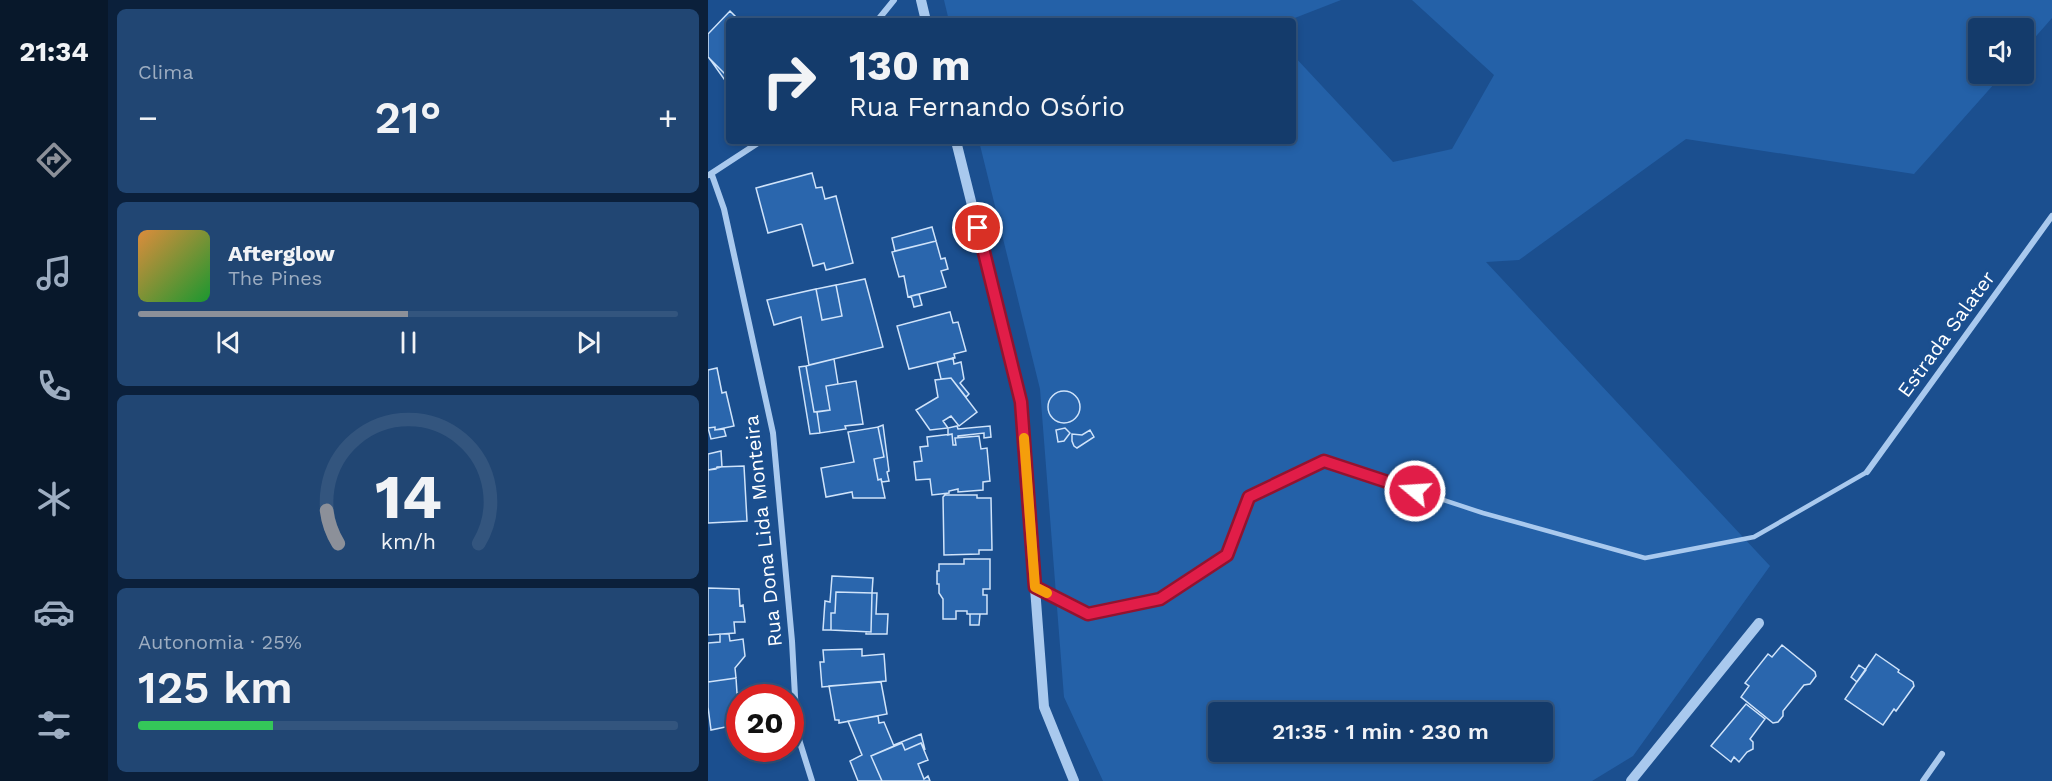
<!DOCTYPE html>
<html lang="pt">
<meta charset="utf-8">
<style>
body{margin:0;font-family:"Work Sans",sans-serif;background:#214673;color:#f1f3f6;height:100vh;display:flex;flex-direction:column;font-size:22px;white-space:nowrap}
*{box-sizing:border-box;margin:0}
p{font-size:20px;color:#9dadc1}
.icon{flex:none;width:33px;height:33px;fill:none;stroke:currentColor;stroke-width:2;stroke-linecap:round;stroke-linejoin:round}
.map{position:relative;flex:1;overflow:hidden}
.details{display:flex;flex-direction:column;gap:9px;padding:9px;background:#0b203b;width:600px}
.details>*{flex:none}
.guide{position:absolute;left:18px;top:18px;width:570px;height:126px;border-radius:6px;box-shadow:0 3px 9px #0003,0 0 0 2px #33557e;background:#143b6b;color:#f1f3f6;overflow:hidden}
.tools{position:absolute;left:1260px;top:18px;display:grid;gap:12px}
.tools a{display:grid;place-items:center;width:66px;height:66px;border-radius:6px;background:#143b6b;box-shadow:0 3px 9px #0003,0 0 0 2px #33557e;font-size:30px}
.speed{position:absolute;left:18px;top:684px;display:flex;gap:12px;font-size:30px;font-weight:700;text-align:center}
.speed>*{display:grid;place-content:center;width:78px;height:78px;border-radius:50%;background:#143b6b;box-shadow:0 3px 9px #0003,0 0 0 2px #33557e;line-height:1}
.speed .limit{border:9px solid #d22;background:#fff;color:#111}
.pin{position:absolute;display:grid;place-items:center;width:51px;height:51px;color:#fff;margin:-26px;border:3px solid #fff;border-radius:50%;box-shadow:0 2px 6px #0007}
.me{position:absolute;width:66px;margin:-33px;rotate:288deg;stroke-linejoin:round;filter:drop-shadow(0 0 4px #0008)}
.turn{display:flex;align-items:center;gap:21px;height:126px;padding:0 24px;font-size:27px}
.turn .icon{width:78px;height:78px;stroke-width:2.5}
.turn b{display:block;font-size:42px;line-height:51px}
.big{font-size:45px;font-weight:600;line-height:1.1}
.details .tile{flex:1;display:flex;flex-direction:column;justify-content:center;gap:9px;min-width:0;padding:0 21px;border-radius:9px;background:#214673}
.details .dial{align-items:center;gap:0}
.dial svg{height:156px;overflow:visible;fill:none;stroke:#33557e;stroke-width:7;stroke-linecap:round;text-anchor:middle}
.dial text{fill:#f1f3f6;stroke:none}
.song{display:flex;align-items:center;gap:18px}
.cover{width:72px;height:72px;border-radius:9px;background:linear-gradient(135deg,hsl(30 70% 55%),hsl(130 70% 35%))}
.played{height:6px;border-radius:3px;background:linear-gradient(90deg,#8c9099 50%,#33557e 50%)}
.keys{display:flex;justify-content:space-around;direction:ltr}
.heat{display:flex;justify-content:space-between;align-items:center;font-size:33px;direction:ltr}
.charge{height:9px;border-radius:4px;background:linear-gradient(90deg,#34c759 25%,#33557e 0)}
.trip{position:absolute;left:500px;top:702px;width:345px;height:60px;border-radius:6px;background:#143b6b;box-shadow:0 3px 9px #0003,0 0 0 2px #33557e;font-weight:600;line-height:60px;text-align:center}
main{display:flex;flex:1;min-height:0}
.tabs{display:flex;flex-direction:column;width:108px;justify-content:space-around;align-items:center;background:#08182b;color:#9dadc1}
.tabs .icon{width:42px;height:42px}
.tabs .current{color:#8c9099}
.tabs b{font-size:27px;color:#f1f3f6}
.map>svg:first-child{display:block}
.green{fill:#2461a8;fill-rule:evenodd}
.building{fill:#2a66ad;stroke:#cfe3fa;stroke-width:1.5}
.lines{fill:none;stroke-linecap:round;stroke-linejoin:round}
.service{stroke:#a9c9ee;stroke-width:4.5}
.minor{stroke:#a9c9ee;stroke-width:6}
.tertiary{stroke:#a9c9ee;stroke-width:10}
.route-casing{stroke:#92132f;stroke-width:15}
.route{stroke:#e11d48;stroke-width:10}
.slow{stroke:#f59e0b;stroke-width:10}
.labels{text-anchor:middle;stroke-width:6;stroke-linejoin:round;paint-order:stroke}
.street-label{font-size:20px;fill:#fff;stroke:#1b4f8f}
</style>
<main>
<nav class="tabs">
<b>21:34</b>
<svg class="icon current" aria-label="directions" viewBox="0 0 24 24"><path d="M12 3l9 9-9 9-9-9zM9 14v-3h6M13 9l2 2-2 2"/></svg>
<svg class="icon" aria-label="music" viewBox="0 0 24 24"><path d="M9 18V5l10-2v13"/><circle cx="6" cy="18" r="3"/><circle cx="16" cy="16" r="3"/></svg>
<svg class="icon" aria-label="phone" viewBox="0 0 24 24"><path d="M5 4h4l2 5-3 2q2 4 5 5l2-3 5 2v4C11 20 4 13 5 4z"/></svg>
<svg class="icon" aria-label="climate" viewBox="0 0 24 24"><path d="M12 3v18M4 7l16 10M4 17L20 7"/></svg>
<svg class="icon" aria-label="car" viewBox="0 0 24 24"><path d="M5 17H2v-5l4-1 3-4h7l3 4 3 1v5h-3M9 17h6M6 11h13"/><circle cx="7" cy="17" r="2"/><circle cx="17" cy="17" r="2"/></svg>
<svg class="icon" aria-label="filters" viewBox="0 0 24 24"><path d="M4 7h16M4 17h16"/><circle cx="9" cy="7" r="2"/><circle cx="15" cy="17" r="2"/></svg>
</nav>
<section class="details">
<div class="tile"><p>Clima</p>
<div class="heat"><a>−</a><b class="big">21°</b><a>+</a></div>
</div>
<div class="tile">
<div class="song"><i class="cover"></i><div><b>Afterglow</b><p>The Pines</p></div></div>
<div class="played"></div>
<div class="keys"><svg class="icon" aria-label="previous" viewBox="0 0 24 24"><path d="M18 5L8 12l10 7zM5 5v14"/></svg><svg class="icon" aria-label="pause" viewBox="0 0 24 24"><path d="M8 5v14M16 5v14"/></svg><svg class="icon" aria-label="next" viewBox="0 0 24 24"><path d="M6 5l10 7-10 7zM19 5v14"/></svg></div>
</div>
<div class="tile dial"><svg viewBox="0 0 100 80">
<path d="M14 69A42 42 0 1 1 86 69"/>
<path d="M14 69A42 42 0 0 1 8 52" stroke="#8c9099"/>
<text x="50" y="56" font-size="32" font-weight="700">14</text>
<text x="50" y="72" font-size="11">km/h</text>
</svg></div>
<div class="tile"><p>Autonomia · 25%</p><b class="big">125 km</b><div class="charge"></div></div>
</section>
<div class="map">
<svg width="1344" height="781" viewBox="0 0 1344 781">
<rect width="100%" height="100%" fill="#1b4f8f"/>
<path class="green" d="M236,0H633L579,21H241Z
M704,0H1344V18L1316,50V28H1270V74H1295L1206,174L978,139L811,260L778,262L1062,566L925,756L884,781H395L356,697L332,389L271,141H585V55L685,162L744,149L786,75ZM510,712H834V752H510Z"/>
<path class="building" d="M22,11L32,21H21V78L0,57V34Z
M1,58L21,78V86L4,62Z
M104,173L108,188L114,187L117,199L128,196L145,263L118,270L116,263L105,266L94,225L93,224L60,233L48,188Z
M224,227L228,241L187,251L184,238Z
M228,241L233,259L237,258L240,269L233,271L238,287L200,297L196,276L191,277L184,252Z
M157,279L175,347L101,365L93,317L66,325L59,300L108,289L114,320L134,316L128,285Z
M128,285L134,316L114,320L108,289Z
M211,294L214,305L206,307L203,296Z
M242,312L245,323L250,322L258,351L246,354L247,358L201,369L189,326Z
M245,358L246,364L253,362L256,379L252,383L261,394L258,397L243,378L233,379L229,362Z
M126,359L130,384L118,386L122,410L106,412L98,366Z
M98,366L106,412H109L112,433L102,434L91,367Z
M9,368L14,393L18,392L26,426L7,430V427L0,428V370Z
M243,378L269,412L251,426L243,416L235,421L240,428L222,430L208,410L230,397L227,380Z
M148,381L155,424L137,426L138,429L112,433L109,412L122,410L118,386Z
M340 407a16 16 0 1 1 32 0a16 16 0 1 1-32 0Z
M175,425L181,471L179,472L181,481L174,482L173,479L170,480L166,459L176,457L170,427Z
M249,426L250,429L282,426L283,437L276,438V433L250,436V438H247L248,445H245L244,434L240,435V428Z
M7,427V430L16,429L18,436L3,439L0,428Z
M170,427L176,457L166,459L170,480L173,479L177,498H145L144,492L118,497L113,468L146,462L140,432Z
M357,428L362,433L356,441L350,442L348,430Z
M382,430L386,437L369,448L366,446L364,441V434L374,435Z
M244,434L245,445H248L247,438L271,436L273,449L279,448L282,481L275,482V490L250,492V489L241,491V493L224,495L222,479L208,480L206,462L214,461L212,447L220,446L219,437Z
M13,451L14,467L0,470V454Z
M36,466L39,521L0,523V470L8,469L9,467Z
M237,495H269V498H283L284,550H271V554L236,555L235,497Z
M256,559H282V589H275V595H279V614H259V611H248V619H235V599L231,593V584H229V571H231V564H256Z
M124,576L165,578L164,593L128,592L127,613H123V630H115L117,601L122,602Z
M0,588L31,589L32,606L35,605L37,622H26L27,633L0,635Z
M128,592L164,593L163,632L123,630V613H127Z
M164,593H169L168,614H180L179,634H158V632H163Z
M262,614H272L271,625H262Z
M12,634H21L22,641L35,639L37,656L27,668L28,678L0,682V643L12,642Z
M1074,645L1107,672L1108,676L1102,684L1096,685L1075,711V716L1070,722L1065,723L1033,697L1041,686L1037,683L1060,654L1064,657Z
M154,649V656L176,654L178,681L114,687L112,662H116L115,650Z
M1168,654L1191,670L1190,672L1205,682L1206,686L1188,711L1186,709L1175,725L1137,699Z
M1151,665L1158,670L1149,682L1143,677Z
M28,678L29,693L40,691L41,698H32V724L3,730L0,707V682Z
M173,682L179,714L131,723V720H127L121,686Z
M1038,704L1057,719L1042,739L1045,742V749L1039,752L1031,762L1026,757L1023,762L1003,746Z
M170,716L171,723L176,722L186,746L163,756L174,781H150L142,761L154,755L140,721Z
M213,734L217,750L213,743L197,750L194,743L186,745Z
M194,743L197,750L213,743L220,760L210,764L216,779L220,776L222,781H174L163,756Z"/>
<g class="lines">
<path class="service" d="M329,588L380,614L452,599L520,555L541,497L617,461L775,513L937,558L1046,537L1159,472"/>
<path class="minor" d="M169,21L186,0
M1,175L53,141
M4,175L16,209L65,433L84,641L89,733L104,781
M1159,472L1344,216
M1215,781L1234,754"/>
<path class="tertiary" d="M213,0L218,21
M248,141L313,402L336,707L366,781
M923,781L1051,623"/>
</g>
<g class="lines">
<g class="route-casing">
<path id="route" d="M270,228L313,402L327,587L380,614L452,599L519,555L541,497L616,461L707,491"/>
</g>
<use href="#route" class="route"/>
<path class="slow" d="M316,438L327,587L339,593"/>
</g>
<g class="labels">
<g class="street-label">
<text transform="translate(1238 334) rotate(-54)" y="7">Estrada Salater</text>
<text transform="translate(55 531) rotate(-96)" y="7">Rua Dona Lida Monteira</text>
</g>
</g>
</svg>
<div class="tools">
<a><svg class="icon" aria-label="sound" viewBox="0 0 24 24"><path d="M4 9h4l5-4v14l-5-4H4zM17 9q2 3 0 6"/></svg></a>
</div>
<div class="speed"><div class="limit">20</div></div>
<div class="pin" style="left:270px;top:228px;background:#d93025"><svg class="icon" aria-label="arrive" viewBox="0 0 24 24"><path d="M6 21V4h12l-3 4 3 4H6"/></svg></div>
<svg class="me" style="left:707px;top:491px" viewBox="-20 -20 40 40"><circle r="17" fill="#e11d48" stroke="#fff" stroke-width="3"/><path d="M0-11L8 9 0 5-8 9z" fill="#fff"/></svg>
<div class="trip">21:35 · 1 min · 230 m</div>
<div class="guide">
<div class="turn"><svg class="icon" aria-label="right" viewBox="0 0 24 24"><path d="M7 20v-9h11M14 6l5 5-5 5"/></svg><div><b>130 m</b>Rua Fernando Osório</div></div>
</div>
</div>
</main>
